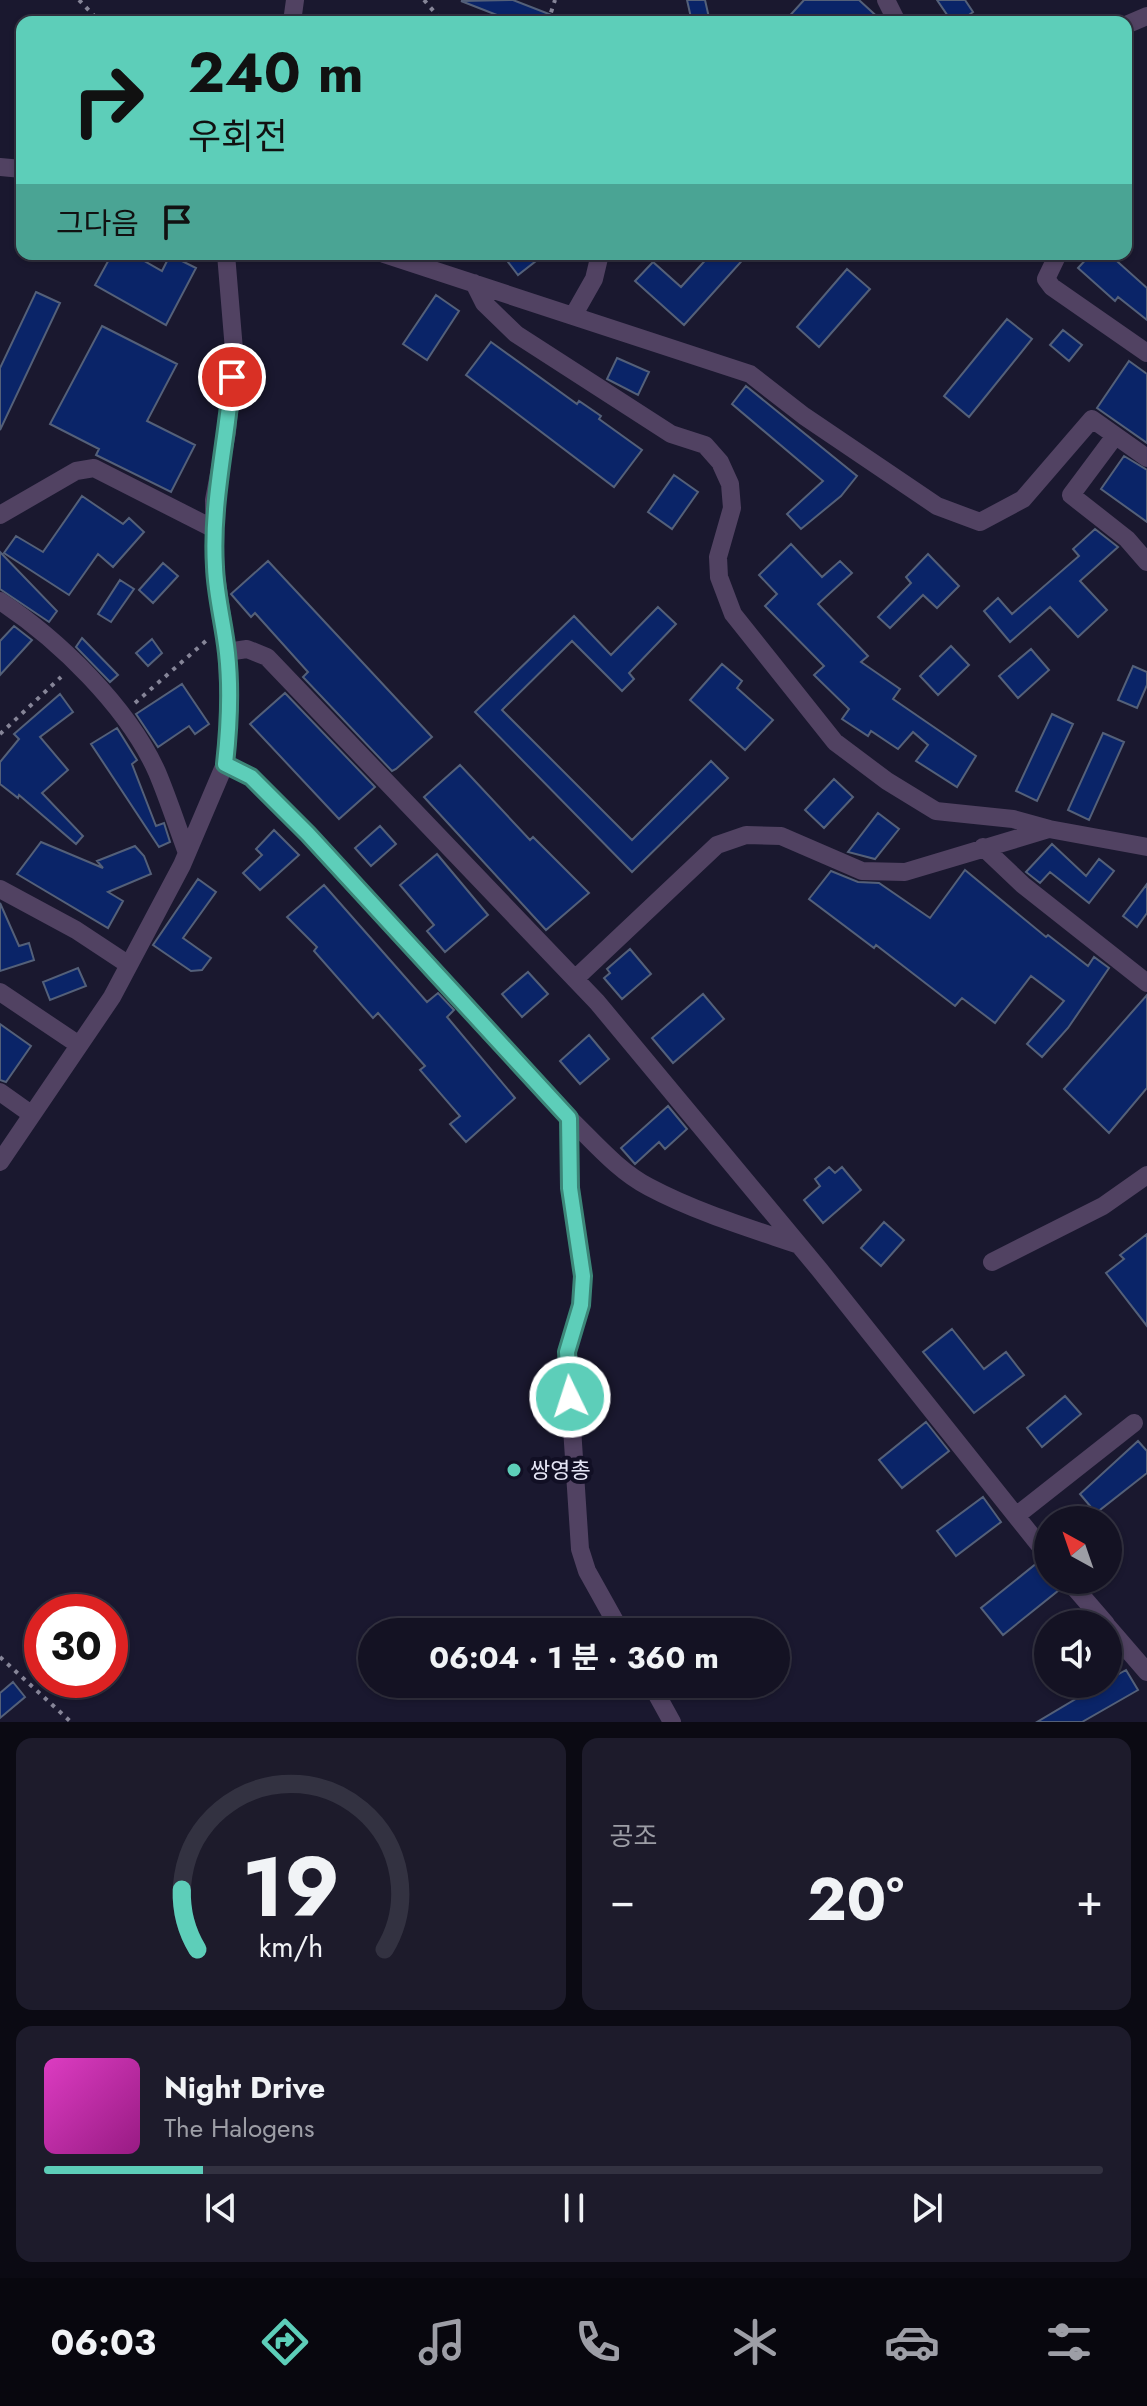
<!DOCTYPE html>
<html lang="ko">
<meta charset="utf-8">
<style>
body{margin:0;font-family:Jost,"Noto Sans KR",sans-serif;background:#1d1b2b;color:#f1f3f6;height:100vh;display:flex;flex-direction:column;font-size:30px;white-space:nowrap}
*{box-sizing:border-box;margin:0}
p{font-size:26px;color:#9d9ea6}
.icon{flex:none;width:44px;height:44px;fill:none;stroke:currentColor;stroke-width:2;stroke-linecap:round;stroke-linejoin:round}
.map{position:relative;height:1722px;overflow:hidden}
.sheet{display:flex;flex-direction:column;gap:16px;padding:16px;background:#0b0a13;flex:1}
.sheet>*{flex:none}
.guide{position:absolute;left:16px;top:16px;width:1116px;height:244px;border-radius:16px;box-shadow:0 2px 6px #0004,0 0 0 2px #333241;background:#5dceb9;color:#111;overflow:hidden}
.needle{width:52px;rotate:320deg}
.controls{position:absolute;left:1034px;top:1506px;display:grid;gap:16px}
.controls a{display:grid;place-items:center;width:88px;height:88px;border-radius:50%;background:#141223;box-shadow:0 2px 6px #0004,0 0 0 2px #333241;font-size:40px}
.speed{position:absolute;left:24px;top:1594px;display:flex;gap:16px;font-size:40px;font-weight:700;text-align:center}
.speed>*{display:grid;place-content:center;width:104px;height:104px;border-radius:50%;background:#141223;box-shadow:0 2px 6px #0004,0 0 0 2px #333241;line-height:1}
.speed .limit{border:12px solid #d22;background:#fff;color:#111}
.pin{position:absolute;display:grid;place-items:center;width:68px;height:68px;color:#fff;margin:-34px;border:4px solid #fff;border-radius:50%;box-shadow:0 2px 8px #0007}
.me{position:absolute;width:88px;margin:-44px;rotate:356deg;stroke-linejoin:round;filter:drop-shadow(0 0 6px #0008)}
.turn{display:flex;align-items:center;gap:28px;height:168px;padding:0 40px;font-size:36px}
.turn .icon{width:104px;height:104px;stroke-width:2.5}
.turn b{display:block;font-size:56px;line-height:68px}
.then{display:flex;align-items:center;height:76px;padding:0 40px;background:#0003;gap:16px;font-size:30px}
.big{font-size:60px;font-weight:700;line-height:1.1}
.sheet .tile{flex:1;display:flex;flex-direction:column;justify-content:center;gap:12px;min-width:0;padding:0 28px;border-radius:16px;background:#1d1b2b}
.sheet .dial{align-items:center;gap:0}
.dial svg{height:208px;overflow:visible;fill:none;stroke:#333241;stroke-width:7;stroke-linecap:round;text-anchor:middle}
.dial text{fill:#f1f3f6;stroke:none}
.song{display:flex;align-items:center;gap:24px}
.cover{width:96px;height:96px;border-radius:12px;background:linear-gradient(135deg,hsl(310 70% 55%),hsl(310 70% 35%))}
.played{height:8px;border-radius:4px;background:linear-gradient(90deg,#5dceb9 15%,#333241 15%)}
.keys{display:flex;justify-content:space-around;direction:ltr}
.heat{display:flex;justify-content:space-between;align-items:center;font-size:44px;direction:ltr}
.sheet .tiles{flex:1;display:grid;gap:16px;grid-template-columns:1fr 1fr}
.tile:last-child{grid-column:span 2}
.trip{position:absolute;left:358px;top:1618px;width:432px;height:80px;border-radius:40px;background:#141223;box-shadow:0 2px 6px #0004,0 0 0 2px #333241;font-weight:700;line-height:80px;text-align:center}
.tab-bar{display:flex;height:128px;justify-content:space-around;align-items:center;background:#08070e;color:#9d9ea6}
.tab-bar .icon{width:56px;height:56px}
.tab-bar .selected{color:#5dceb9}
.tab-bar b{font-size:36px;color:#f1f3f6}
.map>svg:first-child{display:block}
.building{fill:#0a2468;stroke:#546079;stroke-width:2}
.lines{fill:none;stroke-linecap:round;stroke-linejoin:round}
.path{stroke:#868598;stroke-width:4;stroke-dasharray:4 6;stroke-linecap:butt}
.minor{stroke:#514262;stroke-width:18}
.route-casing{stroke:#3c8678;stroke-width:20}
.route{stroke:#5dceb9;stroke-width:14}
.poi-dot{fill:#5dceb9;stroke:#110f24;stroke-width:3}
.labels{text-anchor:middle;stroke-width:8;stroke-linejoin:round;paint-order:stroke}
.poi-label{font-size:22px;fill:#e7e7f7;stroke:#110f24;text-anchor:start}
</style>
<div class="map">
<svg width="1147" height="1722" viewBox="0 0 1147 1722">
<rect width="100%" height="100%" fill="#1a182f"/>
<path class="building" d="M513,0L567,21V22H515L461,1Z
M687,0H705L710,22H692Z
M804,0H859L883,22H784Z
M937,0H965L973,12L959,22H952Z
M112,254H132L162,271L170,255L196,268L166,325L95,285Z
M502,254H545L518,275Z
M711,254H748L684,325L635,281L653,262L681,287Z
M1091,254H1109L1147,288V320L1118,297L1115,301L1078,268Z
M847,269L870,289L819,347L797,327Z
M36,292L60,303L0,430V368Z
M436,295L459,311L427,360L403,344Z
M1007,319L1032,339L969,417L944,396Z
M102,326L177,364L147,421L195,445L171,492L96,455L99,449L50,424Z
M1063,330L1082,345L1069,361L1050,345Z
M491,342L577,404L579,401L601,416L599,419L642,450L614,487L466,375Z
M617,358L649,372L638,395L607,379Z
M1129,361L1147,374V443L1097,408Z
M746,386L857,476L841,496L801,529L787,514L823,481L732,404Z
M1124,456L1147,470V522L1101,489Z
M674,475L698,492L672,529L648,512Z
M82,496L123,524L129,518L144,532L113,567L98,554L69,595L4,553L16,536L43,552Z
M1095,529L1118,547L1080,581L1107,610L1078,637L1050,607L1010,642L984,611L998,598L1012,614L1079,556L1073,549Z
M791,544L822,577L840,561L852,573L818,604L868,656L861,662L900,689L893,699L976,756L957,787L916,761L928,745L913,732L898,749L871,731L868,736L842,719L849,709L814,675L824,666L765,606L777,594L759,575Z
M0,552L57,611L49,622L0,589Z
M928,554L959,586L937,608L923,595L890,628L878,617L911,583L906,577Z
M268,561L432,737L396,769L392,771L303,677L308,672L255,613L251,617L231,594Z
M163,563L178,576L153,603L139,590Z
M120,580L134,589L111,622L98,614Z
M658,607L676,624L629,673L634,679L622,691L572,641L502,710L632,840L711,761L728,778L632,872L475,712L574,616L611,655Z
M14,626L32,640L0,675V641Z
M82,638L118,675L110,682L76,647Z
M152,639L162,653L148,666L136,653Z
M951,646L969,665L938,695L920,676Z
M1031,649L1049,670L1018,698L999,676Z
M722,664L742,681L737,688L773,720L745,750L690,700Z
M1133,666L1147,672V685L1137,708L1118,700Z
M182,684L209,724L195,734L189,726L158,747L136,714Z
M285,693L375,787L339,819L250,724Z
M60,694L73,712L40,737L68,770L42,793L83,836L76,844L19,795L18,798L0,784V762L19,739L14,734Z
M1052,714L1073,724L1037,801L1016,791Z
M117,728L137,760L132,764L156,826L164,823L170,842L159,847L91,744Z
M1103,733L1124,742L1089,820L1068,810Z
M460,765L530,840L533,837L589,893L546,930L424,797Z
M834,779L853,797L824,828L805,810Z
M878,813L899,829L875,859L848,852Z
M380,826L396,844L371,866L355,848Z
M274,830L299,855L260,890L243,873L262,855L256,849Z
M41,842L103,868L97,861L135,846L144,856L151,874L108,892L123,901L108,928L17,874Z
M1052,844L1086,876L1099,859L1114,871L1089,903L1050,872L1040,883L1026,872Z
M437,854L488,915L445,952L427,931L434,925L400,885Z
M965,870L1046,937L1048,935L1088,966L1094,957L1109,968L1068,1028L1042,1057L1027,1044L1064,1001L1031,976L995,1023L962,998L955,1006L876,945L874,948L809,899L831,871L858,882L879,883L930,918Z
M198,879L216,892L183,938L211,958L202,970L191,971L153,945Z
M1147,884V913L1137,927L1123,916Z
M324,885L427,1002L438,993L454,1010L447,1017L515,1098L466,1142L450,1124L460,1116L420,1070L425,1066L378,1013L373,1018L314,951L317,947L287,917Z
M0,903L19,946L29,943L34,960L0,971Z
M630,949L651,974L622,999L604,978L610,973L607,969Z
M78,968L86,986L50,1000L43,982Z
M528,972L548,994L522,1017L502,994Z
M703,994L724,1019L673,1063L652,1038Z
M1147,995V1088L1109,1133L1064,1089Z
M0,1024L31,1046L6,1082L0,1080Z
M589,1035L609,1059L580,1084L560,1061Z
M668,1106L687,1129L665,1149L659,1142L635,1164L621,1148Z
M829,1167L835,1173L842,1167L861,1190L823,1223L804,1200L820,1186L815,1179Z
M884,1222L904,1240L881,1266L861,1248Z
M1147,1234V1326L1106,1273L1124,1259L1120,1255Z
M952,1329L984,1369L1006,1352L1024,1375L974,1413L923,1352Z
M1065,1396L1081,1414L1042,1447L1027,1428Z
M926,1422L949,1451L902,1488L879,1460Z
M1138,1441L1147,1451V1473L1096,1513L1080,1494Z
M983,1497L1001,1522L956,1556L937,1531Z
M1037,1563L1059,1590L1003,1635L981,1608Z
M1126,1670L1138,1690L1082,1722H1037L1101,1684H1108V1680Z
M13,1682L25,1697L0,1718V1693Z"/>
<g class="lines">
<path class="path" d="M79,0L100,22
M424,0L443,22
M548,22L555,0
M135,703L207,640
M0,734L61,677
M0,1657L71,1722"/>
<path class="minor" d="M886,0L897,22
M292,22L295,0
M1126,25L1147,16
M0,167L22,169
M384,254L750,374L804,416L937,506L980,522L1023,499L1092,419L1147,458
M1058,254L1046,279L1052,287L1147,353
M474,283L484,303L516,334L671,434L705,445L720,462L730,484L732,508L718,557L719,577L733,614L835,742L887,781L936,811L1013,819L1049,829
M573,316L594,279L600,254
M1115,436L1071,495L1127,539L1147,562
M0,515L76,471L94,468L214,529
M0,601C58,639 128,707 157,772C168,798 177,826 187,853
M227,652L247,649L267,657L597,1002L819,1269L1048,1556
M225,764L251,777L308,834L569,1118C593,1141 618,1171 649,1187C696,1212 749,1228 799,1245
M983,847L1023,885L1147,983
M0,889L76,930L129,965
M576,978L717,845L746,835L781,836L862,871L905,872L1049,829L1147,847
M0,992L79,1045
M0,1092L31,1114
M569,1118L570,1188L583,1276L581,1305L567,1352L580,1549L587,1571L621,1632
M0,1162L112,997L182,865L225,764L229,712L227,652L215,568L214,500L227,432L234,350L226,254
M992,1262L1103,1206L1147,1175
M1016,1516L1134,1423
M1068,1580L1106,1624
M1108,1627L1147,1672
M651,1684L672,1722"/>
</g>
<g class="lines">
<g class="route-casing">
<path id="route" d="M232,377C227,441 211,503 215,567C216,596 224,624 227,653C231,689 229,728 225,764L251,777L308,834L569,1118L570,1188L583,1276L581,1305L567,1352L570,1397"/>
</g>
<use href="#route" class="route"/>
</g>
<circle class="poi-dot" cx="514" cy="1470" r="8"/>
<g class="labels">
<g class="poi-label">
<text x="530" y="1478">쌍영총</text>
</g>
</g>
</svg>
<div class="controls">
<a><svg class="needle" viewBox="-14 -14 28 28"><path d="M0-13l5 13h-10z" fill="#e53935"/><path d="M0 13l5-13h-10z" fill="#9d9ea6"/></svg></a>
<a><svg class="icon" aria-label="sound" viewBox="0 0 24 24"><path d="M4 9h4l5-4v14l-5-4H4zM17 9q2 3 0 6"/></svg></a>
</div>
<div class="speed"><div class="limit">30</div></div>
<div class="pin" style="left:232px;top:377px;background:#d93025"><svg class="icon" aria-label="arrive" viewBox="0 0 24 24"><path d="M6 21V4h12l-3 4 3 4H6"/></svg></div>
<svg class="me" style="left:570px;top:1397px" viewBox="-20 -20 40 40"><circle r="17" fill="#5dceb9" stroke="#fff" stroke-width="3"/><path d="M0-11L8 9 0 5-8 9z" fill="#fff"/></svg>
<div class="trip">06:04 · 1 분 · 360 m</div>
<div class="guide">
<div class="turn"><svg class="icon" aria-label="right" viewBox="0 0 24 24"><path d="M7 20v-9h11M14 6l5 5-5 5"/></svg><div><b>240 m</b>우회전</div></div>
<div class="then">그다음<svg class="icon" aria-label="arrive" viewBox="0 0 24 24"><path d="M6 21V4h12l-3 4 3 4H6"/></svg></div>
</div>
</div>
<section class="sheet">
<div class="tiles">
<div class="tile dial"><svg viewBox="0 0 100 80">
<path d="M14 69A42 42 0 1 1 86 69"/>
<path d="M14 69A42 42 0 0 1 8 46" stroke="#5dceb9"/>
<text x="50" y="56" font-size="32" font-weight="700">19</text>
<text x="50" y="72" font-size="11">km/h</text>
</svg></div>
<div class="tile"><p>공조</p>
<div class="heat"><a>−</a><b class="big">20°</b><a>+</a></div>
</div>
<div class="tile">
<div class="song"><i class="cover"></i><div><b>Night Drive</b><p>The Halogens</p></div></div>
<div class="played"></div>
<div class="keys"><svg class="icon" aria-label="previous" viewBox="0 0 24 24"><path d="M18 5L8 12l10 7zM5 5v14"/></svg><svg class="icon" aria-label="pause" viewBox="0 0 24 24"><path d="M8 5v14M16 5v14"/></svg><svg class="icon" aria-label="next" viewBox="0 0 24 24"><path d="M6 5l10 7-10 7zM19 5v14"/></svg></div>
</div>
</div>
</section>
<nav class="tab-bar">
<b>06:03</b>
<svg class="icon selected" aria-label="directions" viewBox="0 0 24 24"><path d="M12 3l9 9-9 9-9-9zM9 14v-3h6M13 9l2 2-2 2"/></svg>
<svg class="icon" aria-label="music" viewBox="0 0 24 24"><path d="M9 18V5l10-2v13"/><circle cx="6" cy="18" r="3"/><circle cx="16" cy="16" r="3"/></svg>
<svg class="icon" aria-label="phone" viewBox="0 0 24 24"><path d="M5 4h4l2 5-3 2q2 4 5 5l2-3 5 2v4C11 20 4 13 5 4z"/></svg>
<svg class="icon" aria-label="climate" viewBox="0 0 24 24"><path d="M12 3v18M4 7l16 10M4 17L20 7"/></svg>
<svg class="icon" aria-label="car" viewBox="0 0 24 24"><path d="M5 17H2v-5l4-1 3-4h7l3 4 3 1v5h-3M9 17h6M6 11h13"/><circle cx="7" cy="17" r="2"/><circle cx="17" cy="17" r="2"/></svg>
<svg class="icon" aria-label="filters" viewBox="0 0 24 24"><path d="M4 7h16M4 17h16"/><circle cx="9" cy="7" r="2"/><circle cx="15" cy="17" r="2"/></svg>
</nav>
